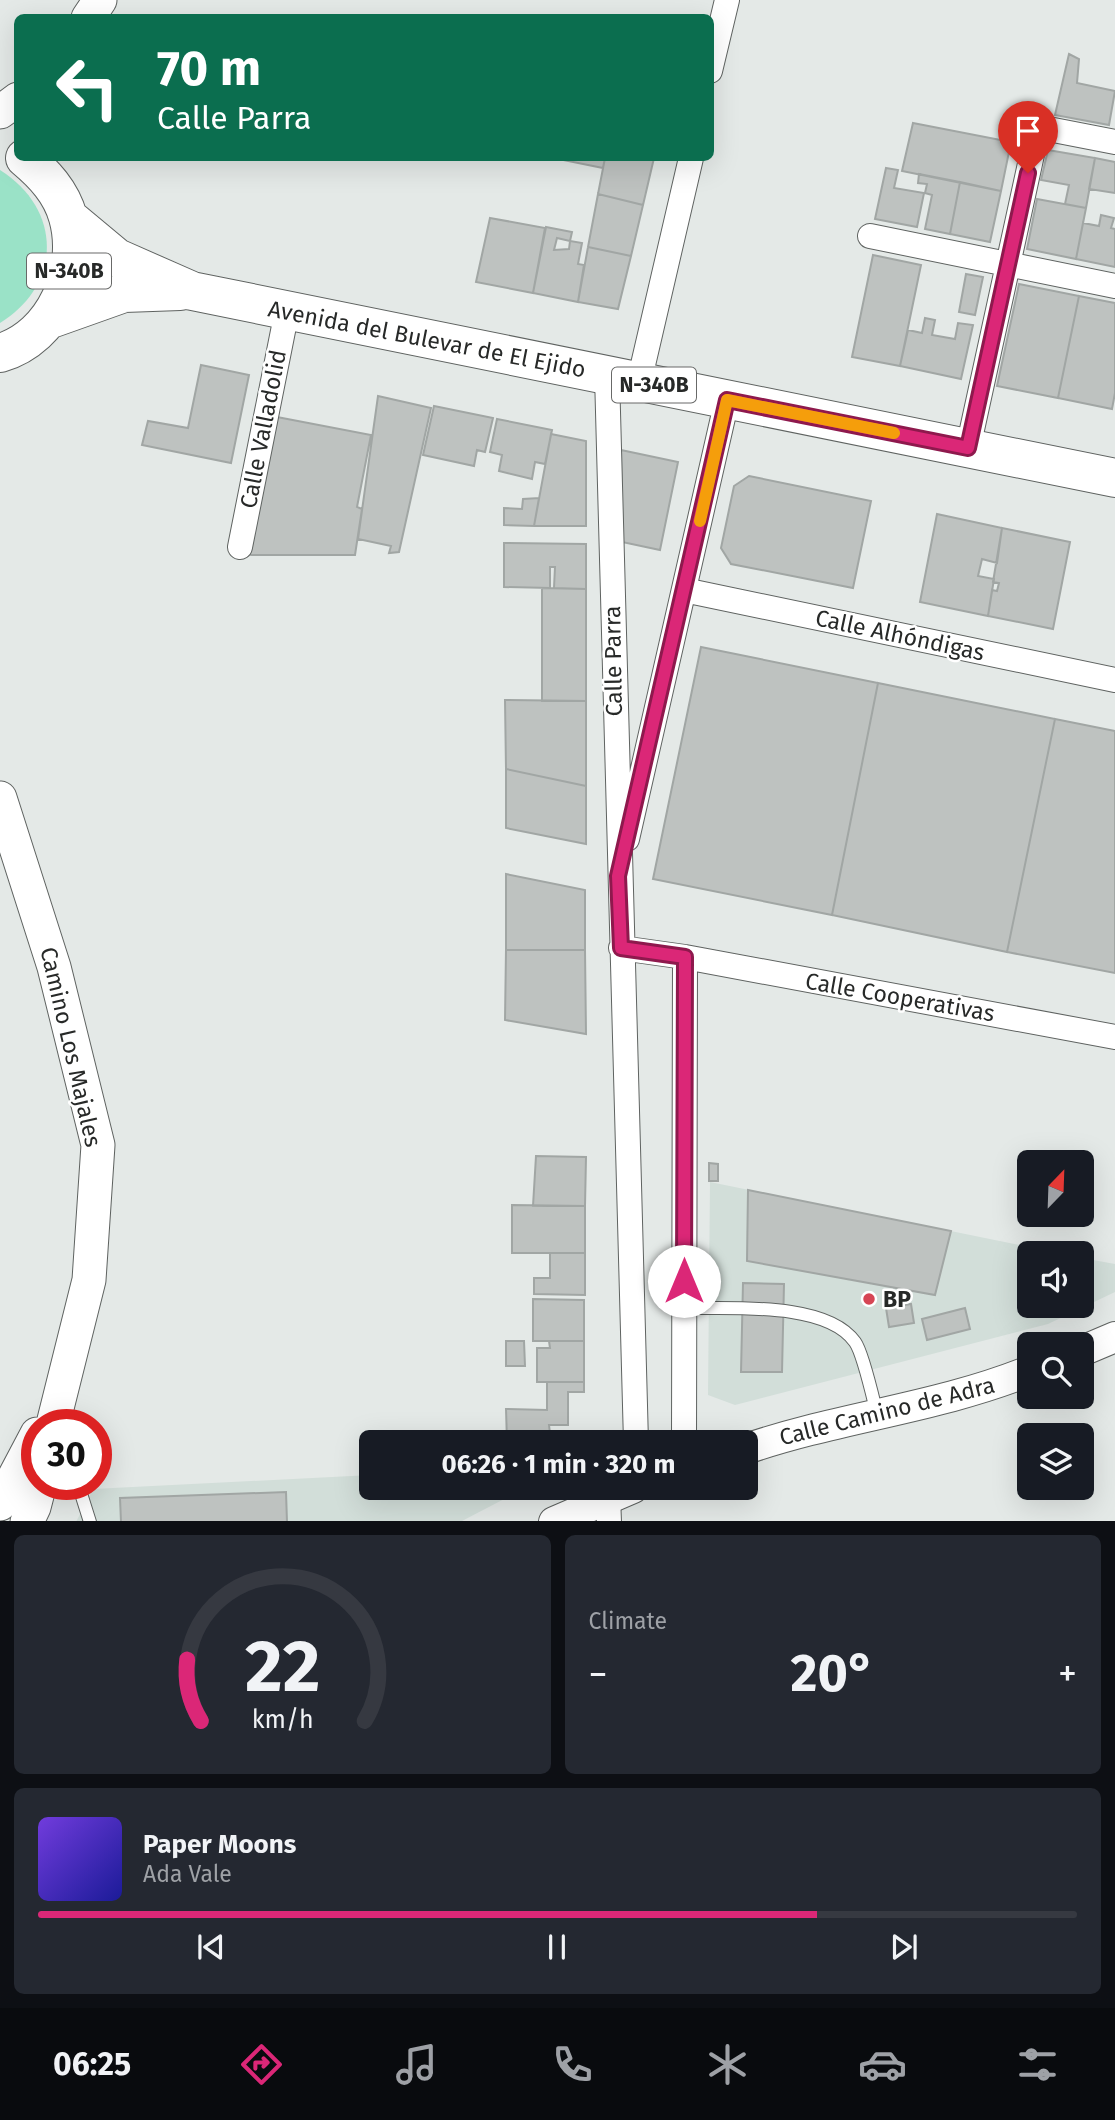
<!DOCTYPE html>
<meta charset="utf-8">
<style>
body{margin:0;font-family:"Fira Sans",sans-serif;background:#242831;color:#f1f3f6;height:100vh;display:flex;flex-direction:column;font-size:26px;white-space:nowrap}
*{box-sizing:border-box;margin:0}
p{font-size:23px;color:#9ea1a6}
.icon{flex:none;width:38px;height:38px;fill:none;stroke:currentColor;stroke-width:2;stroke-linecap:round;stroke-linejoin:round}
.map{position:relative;height:1521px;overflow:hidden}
.panel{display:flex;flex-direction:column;gap:14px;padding:14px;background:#0d0f14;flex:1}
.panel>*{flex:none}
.guide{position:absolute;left:14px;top:14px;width:700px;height:147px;border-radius:10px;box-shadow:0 7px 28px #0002;background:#0b6e4f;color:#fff;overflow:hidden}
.needle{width:46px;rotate:23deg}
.buttons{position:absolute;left:1017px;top:1150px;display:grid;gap:14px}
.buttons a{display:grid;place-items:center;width:77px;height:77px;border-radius:10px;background:#171b24;box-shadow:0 7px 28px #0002;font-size:35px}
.speed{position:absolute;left:21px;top:1409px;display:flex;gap:14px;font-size:35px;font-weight:700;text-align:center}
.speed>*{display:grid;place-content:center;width:91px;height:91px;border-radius:50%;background:#171b24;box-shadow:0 7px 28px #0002;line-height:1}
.speed .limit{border:10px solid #d22;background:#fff;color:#111}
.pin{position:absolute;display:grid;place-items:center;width:60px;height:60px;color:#fff;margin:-72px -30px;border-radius:50% 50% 50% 0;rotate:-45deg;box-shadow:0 0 7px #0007}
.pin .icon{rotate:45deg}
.me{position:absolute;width:77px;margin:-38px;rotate:0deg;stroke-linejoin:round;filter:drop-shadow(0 0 5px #0008)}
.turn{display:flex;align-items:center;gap:24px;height:147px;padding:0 28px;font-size:32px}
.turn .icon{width:91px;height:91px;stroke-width:2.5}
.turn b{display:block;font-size:49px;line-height:60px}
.big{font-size:52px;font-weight:700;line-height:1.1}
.panel .card{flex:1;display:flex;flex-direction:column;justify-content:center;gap:10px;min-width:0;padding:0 24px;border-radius:10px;background:#242831}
.panel .dial{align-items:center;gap:0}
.dial svg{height:182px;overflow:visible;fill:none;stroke:#363941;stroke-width:7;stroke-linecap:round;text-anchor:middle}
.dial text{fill:#f1f3f6;stroke:none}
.song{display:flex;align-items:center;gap:21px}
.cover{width:84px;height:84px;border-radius:10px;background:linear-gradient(135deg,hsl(260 70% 55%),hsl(240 70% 35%))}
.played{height:7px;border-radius:4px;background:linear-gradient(90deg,#db2777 75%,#363941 75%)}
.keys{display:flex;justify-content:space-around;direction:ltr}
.heat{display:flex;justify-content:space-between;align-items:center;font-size:38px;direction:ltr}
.panel .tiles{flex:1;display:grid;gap:14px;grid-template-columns:1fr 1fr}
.card:last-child{grid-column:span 2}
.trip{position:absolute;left:359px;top:1430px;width:399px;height:70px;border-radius:10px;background:#171b24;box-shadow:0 7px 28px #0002;font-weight:700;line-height:70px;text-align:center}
.tabs{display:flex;height:112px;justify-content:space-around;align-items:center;background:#090b0e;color:#9ea1a6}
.tabs .icon{width:49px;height:49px}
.tabs .current{color:#db2777}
.tabs b{font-size:32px;color:#f1f3f6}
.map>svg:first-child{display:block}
.built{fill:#d2ded9}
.green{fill:#9ae2c7}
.building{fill:#bec2c0;stroke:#a1a6a4;stroke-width:2;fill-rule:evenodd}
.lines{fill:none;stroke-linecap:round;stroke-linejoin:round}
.service-casing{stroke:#5f6361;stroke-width:14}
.minor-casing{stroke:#5f6361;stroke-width:26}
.tertiary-casing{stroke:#5f6361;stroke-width:32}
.secondary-casing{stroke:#5f6361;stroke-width:35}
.primary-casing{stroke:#5f6361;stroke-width:40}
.service{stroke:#fff;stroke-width:12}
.minor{stroke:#fff;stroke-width:24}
.tertiary{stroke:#fff;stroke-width:30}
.secondary{stroke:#fff;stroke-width:33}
.primary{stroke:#fff;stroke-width:38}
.route-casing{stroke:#8e194d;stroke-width:18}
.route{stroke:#db2777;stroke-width:12}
.slow{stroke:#f59e0b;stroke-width:12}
.poi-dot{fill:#d64554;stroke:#fff;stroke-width:2.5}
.labels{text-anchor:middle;stroke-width:5;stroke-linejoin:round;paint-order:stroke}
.shield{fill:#fff;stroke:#686968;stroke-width:2}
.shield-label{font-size:21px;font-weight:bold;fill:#272928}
.street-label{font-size:23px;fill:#272928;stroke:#fff}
.poi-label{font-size:23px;font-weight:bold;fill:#272928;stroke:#fff;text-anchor:start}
</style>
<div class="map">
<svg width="1115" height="1522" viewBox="0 0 1115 1522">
<rect width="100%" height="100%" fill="#e4e9e7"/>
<path class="built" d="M710,1182L1059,1253H1029V1306H1082V1258L1115,1264V1292L1048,1324L735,1405L708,1395Z
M371,1475V1488H402L403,1500L442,1488H509L512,1495L462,1521L76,1522L93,1489Z"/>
<path class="green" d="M0,170C62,209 63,284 0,323Z"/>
<path class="building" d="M1069,54L1079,59L1077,83L1115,91L1109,125L1055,115Z
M913,123L1011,142L1001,191L902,171Z
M1048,150L1095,158L1086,208L1065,204L1069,185L1041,180Z
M563,158H605L603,168L563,160Z
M605,158H654L643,205L598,194Z
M1095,158L1115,162V193L1089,189Z
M886,168L898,170L894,188L924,193L917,227L875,219Z
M919,174L960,182L950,234L925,229L932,195L925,193L927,184L918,183Z
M960,182L1001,191L990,242L950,234Z
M598,194L643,205L631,256L588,247Z
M1037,199L1086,208L1076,259L1027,249Z
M1101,215L1114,218L1111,228L1115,229V267L1076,259L1083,223L1099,226Z
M490,218L545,228L533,293L476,282Z
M546,227L572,232L570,241L582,243L578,264L584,265L578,302L533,293ZM557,238L570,241L569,249L554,250Z
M588,247L631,256L618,309L578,302Z
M873,255L921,265L900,366L852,357Z
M966,274L983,277L975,315L959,312Z
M1019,284L1079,296L1058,398L997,386Z
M1079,296L1115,303V393L1112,409L1058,398Z
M925,318L935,320L932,335L955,339L958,323L973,325L961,379L900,366L908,330L922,333Z
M201,365L249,375L231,463L142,445L148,421L188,428Z
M378,396L431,408L399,552L389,553L391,546L358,539Z
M434,406L493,418L485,452L477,450L474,466L423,455Z
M277,417L371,435L357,507L362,509L355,555H251L247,552Z
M497,419L552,430L545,464L535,462L532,479L499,471L502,455L490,452Z
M551,434L586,441V526H534Z
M621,450L678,462L660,550L622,542Z
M749,476L871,501L853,588L731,564L721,548L734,486Z
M539,498L534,526L504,525V508L522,509L523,499Z
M937,514L1002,528L997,563L982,559L978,576L994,579L988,616L920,602Z
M1002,528L1070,542L1053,629L988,616L992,590L997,591L999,583L993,582Z
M504,543L586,544V589L554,588L555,567H550V588L504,587Z
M542,588L586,589V701H542Z
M701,647L878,683L832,915L653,879Z
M878,683L1055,719L1007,952L832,915Z
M505,700L586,701V786L506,769Z
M1055,719L1115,731V973L1007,952Z
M506,769L586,786V844L506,828Z
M506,874L585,890V950H506Z
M506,950H585L586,1034L505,1020Z
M536,1156L586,1157L585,1206H533Z
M709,1163L718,1164V1181H709Z
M748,1190L951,1231L935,1295L747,1261Z
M512,1205L585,1206V1253H512Z
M550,1253H585V1295L534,1294V1278H550Z
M743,1283L784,1284L782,1372H741Z
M533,1299L584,1300V1341H533Z
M911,1304L914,1323L889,1327L886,1308Z
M965,1308L970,1329L927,1340L922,1319Z
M506,1341H524L525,1366H506Z
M549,1341H584V1382H537V1348H550Z
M547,1382H584V1392H568V1425H549L551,1442H507L506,1409L547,1410Z
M286,1492L287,1522H121L120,1498Z"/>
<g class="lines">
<g class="service-casing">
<path id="service" d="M684,1308C730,1309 826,1301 855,1342C863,1353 873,1398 877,1414
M78,1484L90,1522"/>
</g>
<g class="minor-casing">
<path id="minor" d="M710,71L727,0
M870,236L1115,286
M607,375L636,1442
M639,382L691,158
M968,448L1038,127L1115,142
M240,547L287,311
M684,590L1115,680
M627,839L727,400
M621,948L685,957L684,1442
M685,957L1115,1037
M608,1496L609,1522"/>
</g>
<g class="tertiary-casing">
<path id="tertiary" d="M1082,1351L1115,1337
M746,1449C839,1417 937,1408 1029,1371
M554,1522L633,1488"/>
</g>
<g class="secondary-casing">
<path id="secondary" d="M88,18L100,0
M0,112L18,99
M0,798L54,967L98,1145L89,1280L53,1424
M0,1504L37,1434
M27,1522L34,1507L40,1484"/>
</g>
<g class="primary-casing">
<path id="primary" d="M69,218L117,258L192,291L1115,478
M48,320L124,293L180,291
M0,353C55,337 83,270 68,217C61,192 44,174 25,158"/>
</g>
<use href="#service" class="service"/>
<use href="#minor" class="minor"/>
<use href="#tertiary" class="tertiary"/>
<use href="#secondary" class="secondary"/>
<use href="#primary" class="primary"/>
</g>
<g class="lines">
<g class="route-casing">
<path id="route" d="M684,1281L685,957L621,948L618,876L727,400L968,448L1028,173"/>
</g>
<use href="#route" class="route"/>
<path class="slow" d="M700,521L727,400L894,433"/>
</g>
<circle class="poi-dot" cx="869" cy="1299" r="7"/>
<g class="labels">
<g class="shield">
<rect x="27" y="253.5" width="84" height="35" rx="5"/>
<rect x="612" y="367.5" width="84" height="35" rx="5"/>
</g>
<g class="shield-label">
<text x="69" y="278">N-340B</text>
<text x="654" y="392">N-340B</text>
</g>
<g class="street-label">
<text transform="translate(427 339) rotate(11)" y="8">Avenida del Bulevar de El Ejido</text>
<text transform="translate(263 429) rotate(-79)" y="8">Calle Valladolid</text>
<text transform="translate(900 635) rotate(12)" y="8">Calle Alhóndigas</text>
<text transform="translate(613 661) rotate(-91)" y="8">Calle Parra</text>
<text transform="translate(900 997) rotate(10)" y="8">Calle Cooperativas</text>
<text transform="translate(71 1047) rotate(77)" y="8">Camino Los Majales</text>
<text transform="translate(887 1411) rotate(-14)" y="8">Calle Camino de Adra</text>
</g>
<g class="poi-label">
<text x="883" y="1307">BP</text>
</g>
</g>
</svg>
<div class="buttons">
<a><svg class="needle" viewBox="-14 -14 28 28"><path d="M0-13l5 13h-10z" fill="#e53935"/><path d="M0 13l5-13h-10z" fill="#9ea1a6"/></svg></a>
<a><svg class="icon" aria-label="sound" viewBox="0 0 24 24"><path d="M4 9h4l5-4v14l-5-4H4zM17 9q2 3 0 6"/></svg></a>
<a><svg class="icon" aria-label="search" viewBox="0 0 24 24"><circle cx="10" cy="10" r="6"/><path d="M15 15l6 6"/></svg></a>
<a><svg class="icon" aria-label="layers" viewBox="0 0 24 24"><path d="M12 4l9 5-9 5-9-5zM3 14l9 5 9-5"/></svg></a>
</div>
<div class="speed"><div class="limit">30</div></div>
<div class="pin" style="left:1028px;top:173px;background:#d93025"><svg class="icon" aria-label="arrive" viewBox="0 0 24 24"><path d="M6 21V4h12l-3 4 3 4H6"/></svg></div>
<svg class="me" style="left:684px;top:1281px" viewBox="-20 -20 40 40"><circle r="19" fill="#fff"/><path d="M0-13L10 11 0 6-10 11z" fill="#db2777"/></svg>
<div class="trip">06:26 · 1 min · 320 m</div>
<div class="guide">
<div class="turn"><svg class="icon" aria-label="left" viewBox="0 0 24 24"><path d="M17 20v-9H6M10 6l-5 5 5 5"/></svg><div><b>70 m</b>Calle Parra</div></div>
</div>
</div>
<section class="panel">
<div class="tiles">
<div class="card dial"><svg viewBox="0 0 100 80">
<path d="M14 69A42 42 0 1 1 86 69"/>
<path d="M14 69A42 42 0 0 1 8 42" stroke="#db2777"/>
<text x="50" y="56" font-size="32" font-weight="700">22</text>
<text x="50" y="72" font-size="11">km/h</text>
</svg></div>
<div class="card"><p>Climate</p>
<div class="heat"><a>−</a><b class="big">20°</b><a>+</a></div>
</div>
<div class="card">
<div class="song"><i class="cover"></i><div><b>Paper Moons</b><p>Ada Vale</p></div></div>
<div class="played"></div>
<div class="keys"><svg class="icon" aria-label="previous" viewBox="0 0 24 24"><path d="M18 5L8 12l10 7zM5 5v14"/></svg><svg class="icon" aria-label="pause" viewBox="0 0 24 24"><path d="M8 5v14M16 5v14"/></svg><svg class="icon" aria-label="next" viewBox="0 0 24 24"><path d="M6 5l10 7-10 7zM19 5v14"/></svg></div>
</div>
</div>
</section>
<nav class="tabs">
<b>06:25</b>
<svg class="icon current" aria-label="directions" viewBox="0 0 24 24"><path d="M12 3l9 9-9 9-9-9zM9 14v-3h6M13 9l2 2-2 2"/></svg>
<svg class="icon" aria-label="music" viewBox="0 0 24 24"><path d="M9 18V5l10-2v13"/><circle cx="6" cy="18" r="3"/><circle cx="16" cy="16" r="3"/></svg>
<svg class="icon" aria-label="phone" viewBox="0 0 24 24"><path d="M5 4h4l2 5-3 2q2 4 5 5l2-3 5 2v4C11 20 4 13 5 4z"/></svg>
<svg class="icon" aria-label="climate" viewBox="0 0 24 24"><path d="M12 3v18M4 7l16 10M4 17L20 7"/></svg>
<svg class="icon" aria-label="car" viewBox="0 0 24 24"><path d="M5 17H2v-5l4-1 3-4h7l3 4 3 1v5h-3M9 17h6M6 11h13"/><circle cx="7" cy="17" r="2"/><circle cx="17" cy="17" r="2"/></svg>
<svg class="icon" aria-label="filters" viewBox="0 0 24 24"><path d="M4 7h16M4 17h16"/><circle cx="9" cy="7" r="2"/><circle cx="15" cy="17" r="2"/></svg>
</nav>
